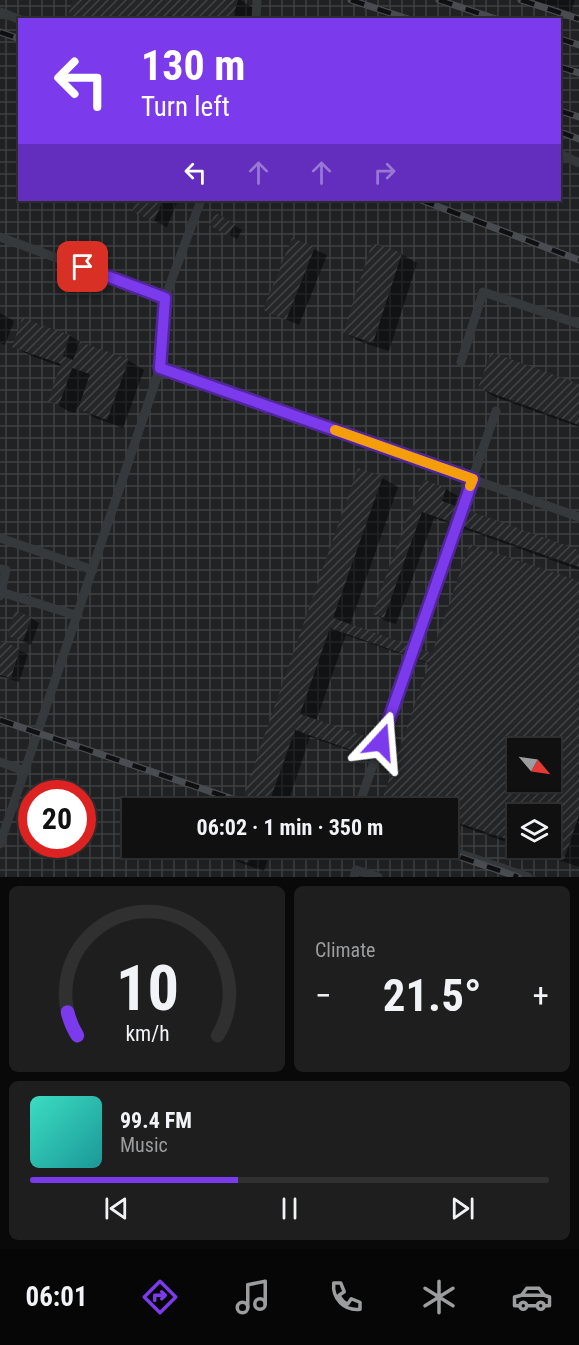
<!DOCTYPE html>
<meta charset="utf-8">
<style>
body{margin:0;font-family:"Roboto Condensed",sans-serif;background:#1e1e1f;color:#f1f3f6;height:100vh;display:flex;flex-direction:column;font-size:22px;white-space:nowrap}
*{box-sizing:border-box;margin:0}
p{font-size:20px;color:#9c9d9f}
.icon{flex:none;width:33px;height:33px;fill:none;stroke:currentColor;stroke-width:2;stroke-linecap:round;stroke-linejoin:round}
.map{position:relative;height:877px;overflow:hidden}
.side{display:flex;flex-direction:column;gap:9px;padding:9px;background:#090909;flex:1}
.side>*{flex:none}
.hud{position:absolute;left:18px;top:18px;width:543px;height:183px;border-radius:0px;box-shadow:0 6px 24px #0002,0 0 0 2px #303031;background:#7c3aed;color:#fff;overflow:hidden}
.needle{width:39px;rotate:119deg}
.buttons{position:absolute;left:507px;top:738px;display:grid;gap:12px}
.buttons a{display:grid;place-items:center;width:54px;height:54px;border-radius:0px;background:#101011;box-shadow:0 6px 24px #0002,0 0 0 2px #303031;font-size:30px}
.speed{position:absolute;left:18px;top:780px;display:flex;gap:12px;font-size:30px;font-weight:700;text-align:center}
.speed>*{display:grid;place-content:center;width:78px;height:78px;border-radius:50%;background:#101011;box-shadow:0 6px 24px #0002,0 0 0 2px #303031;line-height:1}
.speed .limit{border:9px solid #d22;background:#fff;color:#111}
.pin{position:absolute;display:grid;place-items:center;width:51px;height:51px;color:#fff;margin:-26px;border-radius:12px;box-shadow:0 3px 9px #0006}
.me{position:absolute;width:66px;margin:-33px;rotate:19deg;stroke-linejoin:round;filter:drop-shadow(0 0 4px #0008)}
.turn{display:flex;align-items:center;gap:21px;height:126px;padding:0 24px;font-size:27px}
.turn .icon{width:78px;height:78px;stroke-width:2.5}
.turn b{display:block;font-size:42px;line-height:51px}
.lanes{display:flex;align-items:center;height:57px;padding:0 24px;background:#0003;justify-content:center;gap:30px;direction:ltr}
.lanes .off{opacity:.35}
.big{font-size:45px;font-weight:700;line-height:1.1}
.side .widget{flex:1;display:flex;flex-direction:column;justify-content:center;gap:9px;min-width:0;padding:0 21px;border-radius:9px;background:#1e1e1f}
.side .dial{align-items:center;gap:0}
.dial svg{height:156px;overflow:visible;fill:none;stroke:#303031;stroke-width:7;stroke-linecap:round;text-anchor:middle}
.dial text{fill:#f1f3f6;stroke:none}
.song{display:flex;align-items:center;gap:18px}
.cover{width:72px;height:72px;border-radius:9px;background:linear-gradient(135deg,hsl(170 70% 55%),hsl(180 70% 35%))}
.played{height:6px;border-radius:3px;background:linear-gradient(90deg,#7c3aed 40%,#303031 40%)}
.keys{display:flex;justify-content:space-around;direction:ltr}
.heat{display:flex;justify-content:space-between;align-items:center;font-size:33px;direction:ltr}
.side .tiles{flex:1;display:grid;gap:9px;grid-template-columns:1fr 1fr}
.widget:last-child{grid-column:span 2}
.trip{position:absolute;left:122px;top:798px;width:336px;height:60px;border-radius:0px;background:#101011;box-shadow:0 6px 24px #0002,0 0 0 2px #303031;font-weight:700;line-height:60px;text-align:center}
.tab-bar{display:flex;height:96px;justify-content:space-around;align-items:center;background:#060607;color:#9c9d9f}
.tab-bar .icon{width:42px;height:42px}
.tab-bar .active{color:#7c3aed}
.tab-bar b{font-size:27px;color:#f1f3f6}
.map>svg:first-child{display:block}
.industrial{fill:url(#industrial-grid);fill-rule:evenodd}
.shadow{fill:#0007;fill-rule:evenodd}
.building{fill:url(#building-hatch);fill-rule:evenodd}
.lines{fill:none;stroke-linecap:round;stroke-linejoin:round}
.lane{stroke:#36393c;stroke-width:9}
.rail-casing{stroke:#494d51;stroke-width:7}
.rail{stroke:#101012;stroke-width:4.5;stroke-dasharray:14;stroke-linecap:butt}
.route-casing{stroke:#51269a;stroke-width:15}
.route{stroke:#7c3aed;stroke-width:10}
.slow{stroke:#f59e0b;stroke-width:10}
</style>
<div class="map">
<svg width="579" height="877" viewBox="0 0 579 877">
<defs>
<pattern id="industrial-grid" width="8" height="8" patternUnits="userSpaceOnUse" patternTransform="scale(1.5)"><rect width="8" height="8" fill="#212224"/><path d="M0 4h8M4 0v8" fill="none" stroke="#3e4042"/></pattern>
<pattern id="building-hatch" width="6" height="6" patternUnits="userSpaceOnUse" patternTransform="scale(1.5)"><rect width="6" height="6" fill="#252628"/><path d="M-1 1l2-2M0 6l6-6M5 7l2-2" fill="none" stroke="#424345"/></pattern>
</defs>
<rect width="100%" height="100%" fill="#151517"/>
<path class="industrial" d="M0,0H579V877H0ZM20,20H560V200H20ZM518,748H550V782H518ZM32,794H82V844H32ZM132,808H447V848H132ZM518,814H550V848H518Z"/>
<path class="shadow" d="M75,0H240L254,8L251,20H73Z
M533,0H575L571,12Z
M138,200H178L167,227L133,211Z
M216,215L242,230L237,239L211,225Z
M293,240L327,255L299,325L265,310Z
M401,254L417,263L389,351L361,342L345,333Z
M0,313L14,321L5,345L0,343Z
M23,320L70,336L86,345L128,360L144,370L123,428L95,418L77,407L75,413L66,410L50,400L62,367L29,355L14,346Z
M579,386V427L495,397L480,388Z
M359,470L382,478L398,487L350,625L433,655L579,583V867L523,848H550V814H518V846L447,821V808H409L400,805L384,796L395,766L310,737L286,808H241ZM346,635L430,664L400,750L316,721ZM518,748H550V782H518Z
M424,481L446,489L458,496L454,507L579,552V570L434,518L396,624L386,621L374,614Z
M31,618L39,623L31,645L8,635Z
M0,643L28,654L19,682L0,676Z
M227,848H272L264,871L241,863L225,854Z"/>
<path class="building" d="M73,0H238L232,20H183L169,15L167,20H71L67,18Z
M136,200H163L154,221L132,212Z
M216,213L235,224L228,236L209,225Z
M292,238L315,247L286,320L263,310Z
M372,243L402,253L373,343L343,333Z
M22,318L70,335L63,356L73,360L80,342L129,359L107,420L78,409L90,374L72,368L59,405L48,401L61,364L12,347Z
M491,352L579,384V425L478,388Z
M358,468L383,476L333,618L432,653L470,544L579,581V815L564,859L531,848H550V814H518V843L447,819V808H416L383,797L394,765L295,730L267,808H239ZM330,628L429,663L400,748L300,714ZM518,748H550V782H518Z
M423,479L446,488L442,501L579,550V567L422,512L384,618L372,614L411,508H412Z
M15,611L32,617L23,641L7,636Z
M0,641L20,648L11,678L0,675Z
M225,848H253L248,863L223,855Z"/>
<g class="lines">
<path class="lane" d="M0,12L21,20
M256,20L257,0
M560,154L579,163
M0,237L165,298
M461,362L483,292L579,324
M160,368L579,517
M0,538L93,570
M0,569L6,570L0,596
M1,592L78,616
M0,762L25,771
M358,808L496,411
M0,844L160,368L165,298L201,200
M443,848L528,877
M354,877L356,870L378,877"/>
<g class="rail-casing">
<path id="rail" d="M351,0L411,20
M439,0L499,20
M521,0L579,19
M0,32L20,39
M560,39L579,45
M560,67L579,73
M560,111L579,117
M560,132L579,139
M421,200L579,260
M0,720L259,808
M434,848L518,877"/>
</g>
<use href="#rail" class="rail"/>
</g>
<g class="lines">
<g class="route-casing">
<path id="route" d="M83,267L165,298L160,368L473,479L381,742"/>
</g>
<use href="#route" class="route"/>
<path class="slow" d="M335,430L473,479L470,486"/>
</g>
</svg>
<div class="buttons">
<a><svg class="needle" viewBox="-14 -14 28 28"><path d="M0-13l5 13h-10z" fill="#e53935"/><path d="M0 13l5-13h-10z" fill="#9c9d9f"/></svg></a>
<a><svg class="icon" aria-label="layers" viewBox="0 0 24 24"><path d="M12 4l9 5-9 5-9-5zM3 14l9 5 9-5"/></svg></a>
</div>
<div class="speed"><div class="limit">20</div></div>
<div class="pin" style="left:83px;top:267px;background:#d93025"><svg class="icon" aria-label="arrive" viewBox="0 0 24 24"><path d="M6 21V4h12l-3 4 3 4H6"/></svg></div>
<svg class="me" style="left:381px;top:742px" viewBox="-20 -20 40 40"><path d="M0-17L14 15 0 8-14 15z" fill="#7c3aed" stroke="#fff" stroke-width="4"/></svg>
<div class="trip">06:02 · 1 min · 350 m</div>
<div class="hud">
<div class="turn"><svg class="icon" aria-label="left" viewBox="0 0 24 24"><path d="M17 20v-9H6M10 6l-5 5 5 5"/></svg><div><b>130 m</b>Turn left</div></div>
<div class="lanes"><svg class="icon" aria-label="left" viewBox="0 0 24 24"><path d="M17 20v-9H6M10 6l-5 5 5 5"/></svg><svg class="icon off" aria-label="ahead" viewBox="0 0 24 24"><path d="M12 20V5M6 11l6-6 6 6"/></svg><svg class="icon off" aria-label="ahead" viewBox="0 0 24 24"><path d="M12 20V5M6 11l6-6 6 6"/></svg><svg class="icon off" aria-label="right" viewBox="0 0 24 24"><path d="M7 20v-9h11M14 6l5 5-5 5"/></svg></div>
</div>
</div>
<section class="side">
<div class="tiles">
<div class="widget dial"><svg viewBox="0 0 100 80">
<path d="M14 69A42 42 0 1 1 86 69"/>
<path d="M14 69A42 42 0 0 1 9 57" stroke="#7c3aed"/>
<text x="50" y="56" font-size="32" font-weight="700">10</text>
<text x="50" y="72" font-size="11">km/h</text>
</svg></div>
<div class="widget"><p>Climate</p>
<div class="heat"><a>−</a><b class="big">21.5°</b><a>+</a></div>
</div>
<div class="widget">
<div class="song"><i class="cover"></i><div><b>99.4 FM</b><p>Music</p></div></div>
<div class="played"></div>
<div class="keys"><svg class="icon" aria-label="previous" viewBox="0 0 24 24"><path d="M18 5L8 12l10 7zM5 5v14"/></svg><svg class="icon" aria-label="pause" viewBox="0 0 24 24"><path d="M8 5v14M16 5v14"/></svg><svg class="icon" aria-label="next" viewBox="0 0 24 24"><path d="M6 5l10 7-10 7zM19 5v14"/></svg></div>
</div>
</div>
</section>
<nav class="tab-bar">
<b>06:01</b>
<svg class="icon active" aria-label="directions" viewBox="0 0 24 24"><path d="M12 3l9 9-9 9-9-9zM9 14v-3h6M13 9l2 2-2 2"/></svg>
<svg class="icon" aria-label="music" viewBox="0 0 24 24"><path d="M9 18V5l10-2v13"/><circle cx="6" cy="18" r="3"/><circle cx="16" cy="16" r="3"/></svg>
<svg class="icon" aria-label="phone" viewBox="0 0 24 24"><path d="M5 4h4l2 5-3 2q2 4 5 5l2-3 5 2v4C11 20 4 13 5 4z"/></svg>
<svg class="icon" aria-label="climate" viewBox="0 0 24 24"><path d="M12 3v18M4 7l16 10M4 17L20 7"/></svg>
<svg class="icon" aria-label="car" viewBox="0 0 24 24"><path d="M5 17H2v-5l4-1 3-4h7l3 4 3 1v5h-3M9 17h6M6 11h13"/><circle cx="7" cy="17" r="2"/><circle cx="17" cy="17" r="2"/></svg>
</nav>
